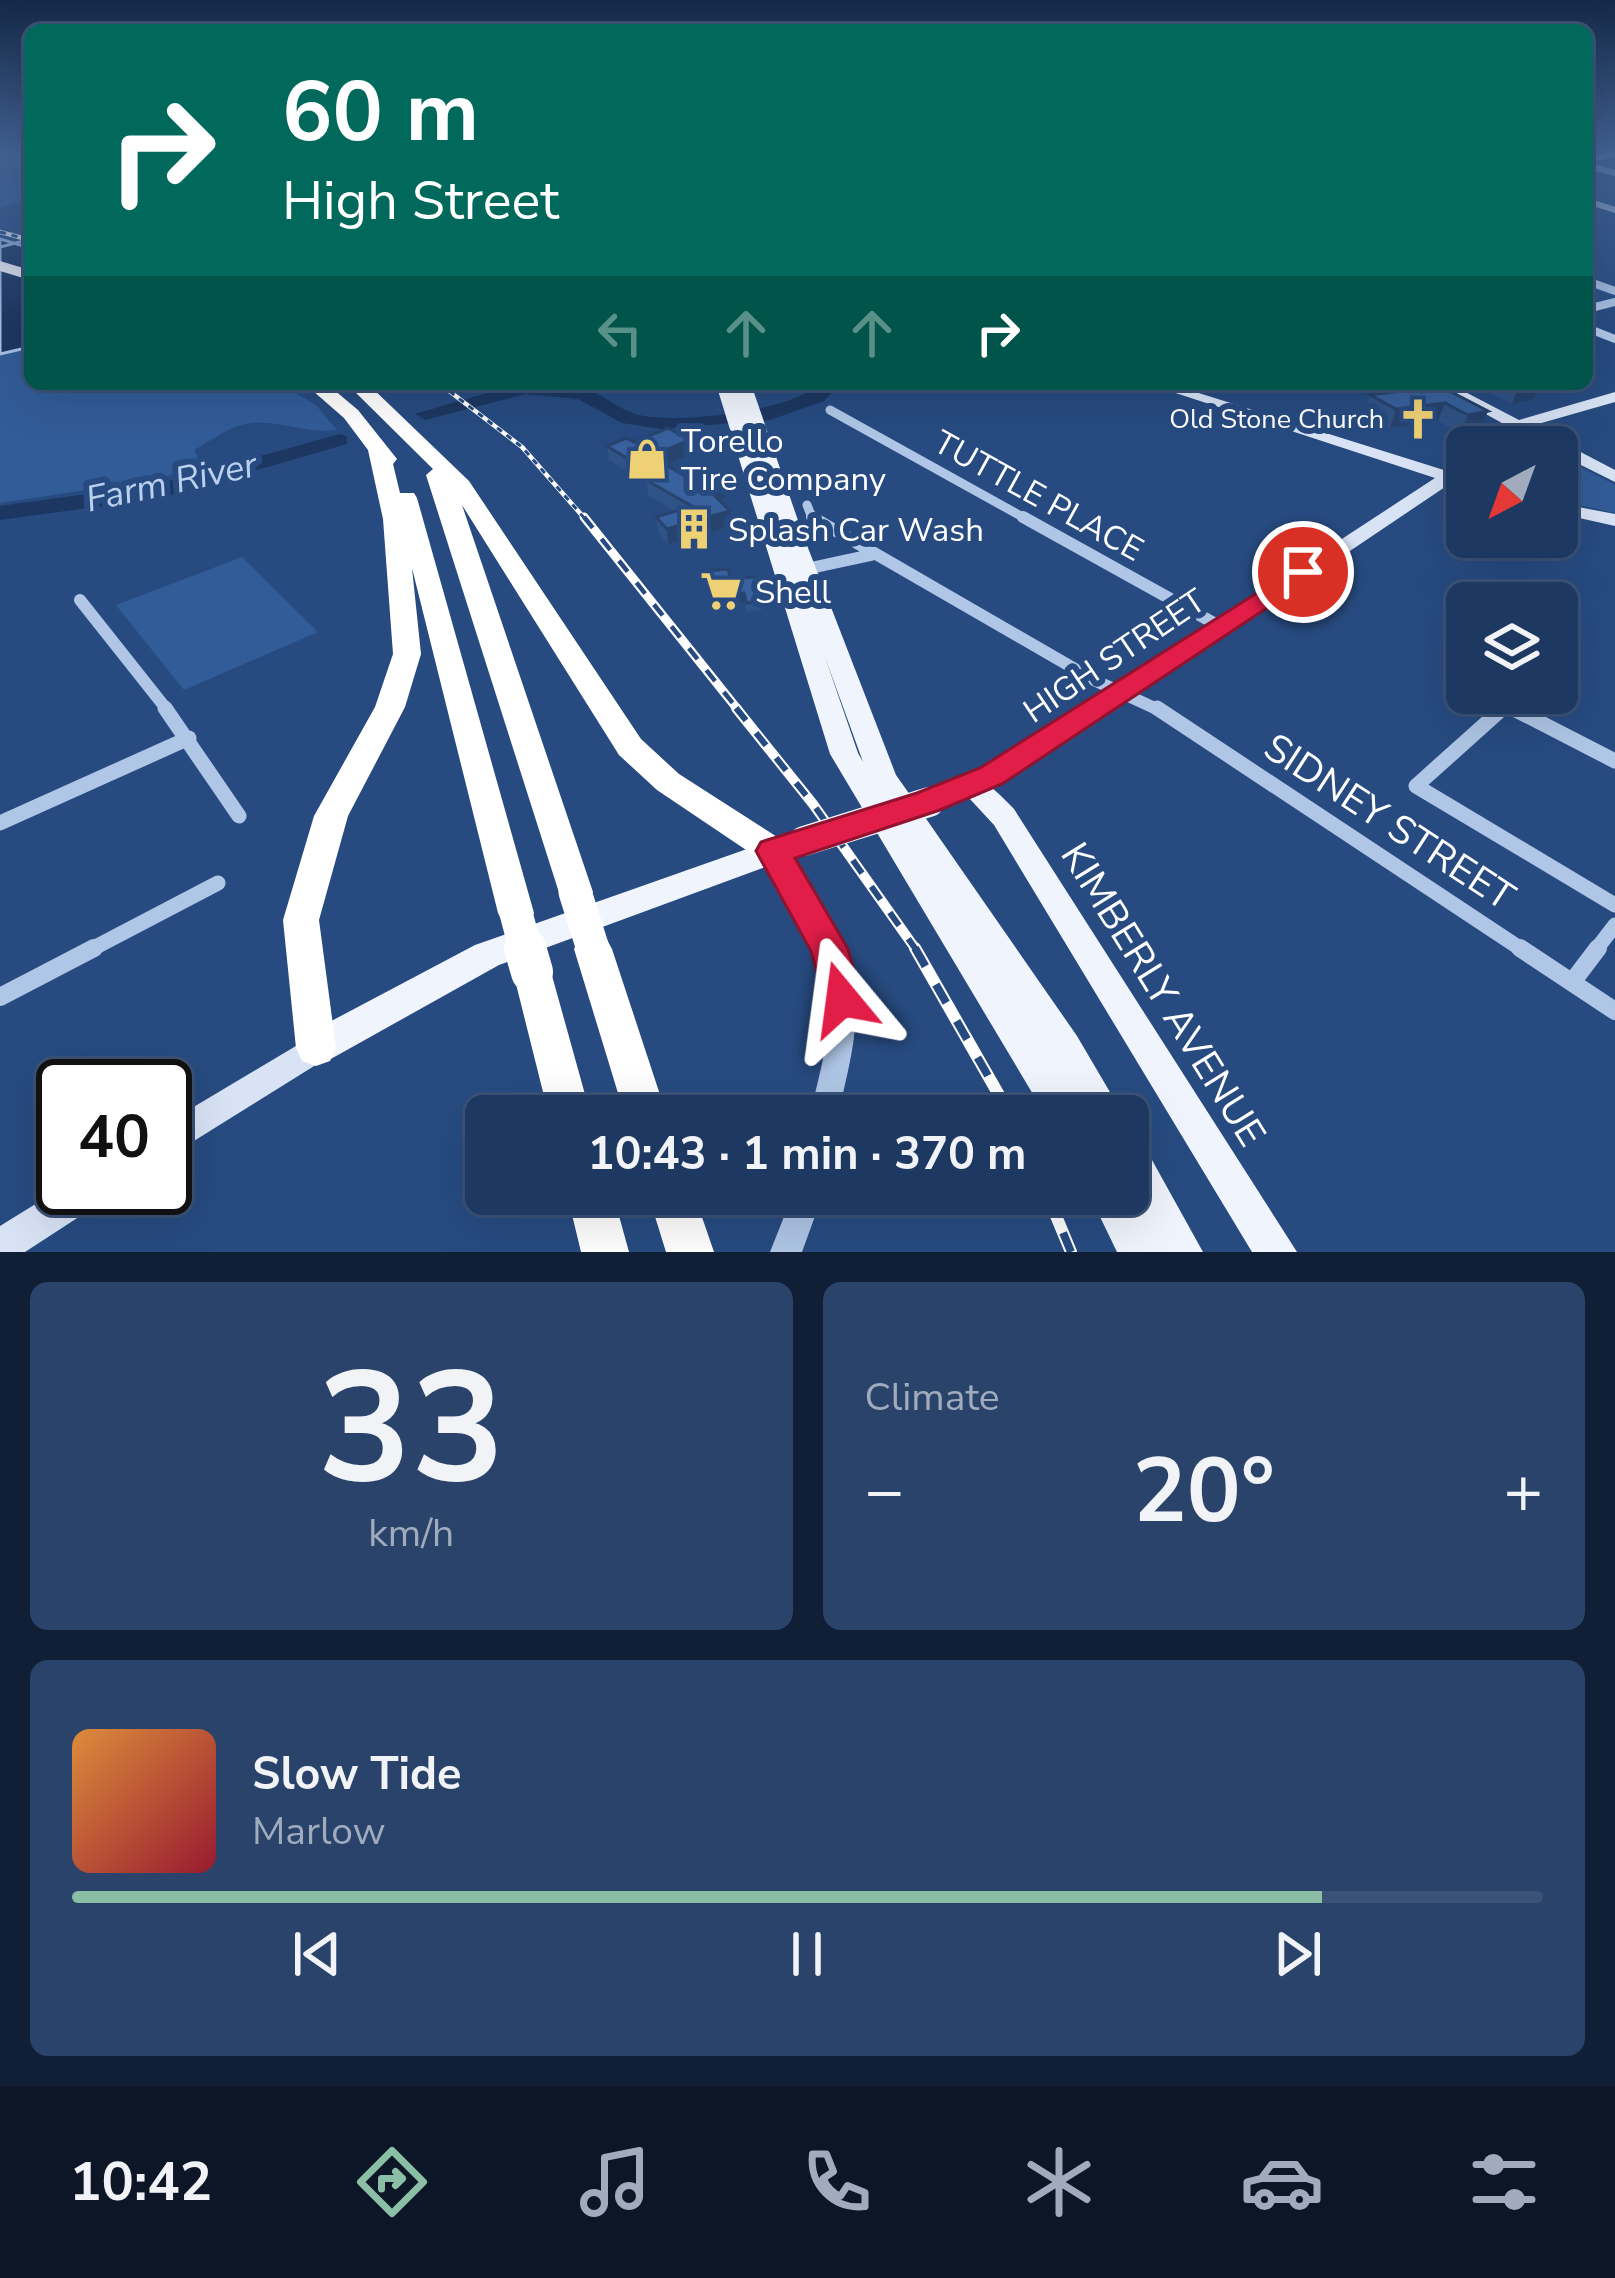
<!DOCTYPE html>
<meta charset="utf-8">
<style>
body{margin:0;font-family:"Nunito Sans",sans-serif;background:#2a436a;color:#f1f3f6;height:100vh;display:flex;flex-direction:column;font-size:45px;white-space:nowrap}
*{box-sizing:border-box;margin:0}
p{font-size:39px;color:#a0acbd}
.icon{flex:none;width:66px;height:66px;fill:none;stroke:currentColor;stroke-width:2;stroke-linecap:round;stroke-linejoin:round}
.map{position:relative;height:1252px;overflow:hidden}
.drawer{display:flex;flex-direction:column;gap:30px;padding:30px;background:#101f35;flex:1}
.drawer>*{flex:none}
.guide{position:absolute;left:24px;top:24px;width:1569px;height:366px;border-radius:18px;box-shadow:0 12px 48px #0002,0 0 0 3px #3b5276;background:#00695c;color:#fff;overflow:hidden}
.needle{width:78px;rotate:221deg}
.tools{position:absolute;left:1446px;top:426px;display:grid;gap:24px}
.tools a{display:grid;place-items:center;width:132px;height:132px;border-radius:18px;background:#1d3861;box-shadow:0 12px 48px #0002,0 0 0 3px #3b5276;font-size:60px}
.speed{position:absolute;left:36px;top:1059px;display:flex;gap:24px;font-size:60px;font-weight:700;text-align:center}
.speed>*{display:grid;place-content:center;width:156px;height:156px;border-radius:50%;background:#1d3861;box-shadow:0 12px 48px #0002,0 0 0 3px #3b5276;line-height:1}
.speed .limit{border:6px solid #111;border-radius:18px;background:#fff;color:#111}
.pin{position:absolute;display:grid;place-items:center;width:102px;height:102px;color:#fff;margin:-51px;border:6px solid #fff;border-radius:50%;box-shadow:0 3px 12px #0007}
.me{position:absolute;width:132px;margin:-66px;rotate:344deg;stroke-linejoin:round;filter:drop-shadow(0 0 9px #0008)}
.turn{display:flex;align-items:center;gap:42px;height:252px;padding:0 60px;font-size:54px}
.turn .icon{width:156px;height:156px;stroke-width:2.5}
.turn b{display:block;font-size:84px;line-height:102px}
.lanes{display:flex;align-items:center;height:114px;padding:0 60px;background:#0003;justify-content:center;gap:60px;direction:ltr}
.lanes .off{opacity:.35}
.big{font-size:90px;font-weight:700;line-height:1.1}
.drawer .widget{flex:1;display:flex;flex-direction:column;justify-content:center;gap:18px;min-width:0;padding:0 42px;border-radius:18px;background:#2a436a}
.drawer .dial{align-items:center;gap:0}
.dial b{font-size:156px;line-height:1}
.song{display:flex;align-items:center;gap:36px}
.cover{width:144px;height:144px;border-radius:18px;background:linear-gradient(135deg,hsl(30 70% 55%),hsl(350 70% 35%))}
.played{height:12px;border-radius:6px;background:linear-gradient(90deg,#8abfa5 85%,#3b5276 85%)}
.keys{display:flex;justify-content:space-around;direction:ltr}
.heat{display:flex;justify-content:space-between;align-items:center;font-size:66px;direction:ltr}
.drawer .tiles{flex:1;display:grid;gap:30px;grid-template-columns:1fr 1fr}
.widget:last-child{grid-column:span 2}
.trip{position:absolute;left:465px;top:1095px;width:684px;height:120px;border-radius:18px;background:#1d3861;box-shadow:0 12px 48px #0002,0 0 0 3px #3b5276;font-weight:700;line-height:120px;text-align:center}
.tabs{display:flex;height:192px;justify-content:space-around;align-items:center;background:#0c1627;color:#a0acbd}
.tabs .icon{width:84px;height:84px}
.tabs .active{color:#8abfa5}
.tabs b{font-size:54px;color:#f1f3f6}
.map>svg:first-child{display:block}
.green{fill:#325c98}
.water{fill:#1c3761;stroke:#a4c0e6;stroke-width:3}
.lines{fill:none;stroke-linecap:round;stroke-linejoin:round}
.stream{stroke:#a4c0e6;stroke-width:3}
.river{fill:#1c3761;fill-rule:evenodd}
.minor-far5{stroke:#afc6e6;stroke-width:6}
.minor-far4{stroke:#afc6e6;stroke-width:8}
.minor-far3{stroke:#afc6e6;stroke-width:9}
.minor-far2{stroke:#afc6e6;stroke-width:12}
.minor-far1{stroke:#afc6e6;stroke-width:15}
.minor{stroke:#afc6e6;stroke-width:18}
.tertiary{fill:#afc6e6;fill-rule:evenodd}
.secondary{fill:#d8e4f6;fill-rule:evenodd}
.primary{fill:#f0f5fd;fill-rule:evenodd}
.motorway{fill:#fff;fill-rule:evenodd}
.rail-far3-casing{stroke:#fff;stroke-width:4.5}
.rail-far2-casing{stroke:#fff;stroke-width:9}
.rail-far1-casing{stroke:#fff;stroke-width:10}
.rail-casing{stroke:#fff;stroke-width:12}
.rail-far3{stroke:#274b81;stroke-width:3;stroke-dasharray:6;stroke-linecap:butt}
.rail-far2{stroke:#274b81;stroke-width:4.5;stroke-dasharray:14;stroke-linecap:butt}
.rail-far1{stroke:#274b81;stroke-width:6;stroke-dasharray:16;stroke-linecap:butt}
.rail{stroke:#274b81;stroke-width:8;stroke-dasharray:21;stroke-linecap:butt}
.primary-bridge{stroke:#f0f5fd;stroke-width:30}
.motorway-bridge-far1{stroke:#fff;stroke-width:33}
.motorway-bridge{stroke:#fff;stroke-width:42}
.wall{fill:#305387}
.shaded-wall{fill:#27446e}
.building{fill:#38619d;stroke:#27446e;stroke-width:3}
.route{fill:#e11d48;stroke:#92132f;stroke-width:3}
.labels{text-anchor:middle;stroke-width:12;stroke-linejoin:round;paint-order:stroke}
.far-poi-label{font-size:27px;fill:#fff;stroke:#274b81;text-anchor:end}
.poi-label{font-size:33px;fill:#fff;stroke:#274b81;text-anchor:start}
.street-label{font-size:33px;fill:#fff;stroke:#274b81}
.water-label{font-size:36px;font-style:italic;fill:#bad0ee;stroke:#274b81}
.near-street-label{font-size:39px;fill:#fff;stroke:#274b81}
</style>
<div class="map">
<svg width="1615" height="1252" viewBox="0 0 1615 1252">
<rect width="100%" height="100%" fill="#274b81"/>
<path class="green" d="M0,151H30V199L0,208Z
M0,295L30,305V384H280L316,405L337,430C304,435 270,415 238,426C223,431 208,442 194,450L201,464L160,479L0,503Z
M1557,455L1615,485V513L1557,500Z
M242,557L318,632L184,690L116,605Z"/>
<path class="water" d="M0,239L30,248V347L0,354Z"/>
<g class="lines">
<path class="stream" d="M0,247L27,240"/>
<path class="river" d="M518,384C541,384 571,382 593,392C607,398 620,409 635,414C674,425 791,412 819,384H840L824,401L770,420L661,429L622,423L578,399L525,394L425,420L415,414Z
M340,434L347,436V444L161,498L0,520V506L159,484Z"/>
<path class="minor-far5" d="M1587,165L1615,173
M1587,201L1615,210"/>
<path class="minor-far4" d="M1587,281L1615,291
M1587,309L1615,302
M1587,328L1615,339"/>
<path class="minor-far3" d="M830,410L1028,520
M807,505L813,520"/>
<path class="minor-far2" d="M812,517L1094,680L1161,711
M1023,517L1221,627
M806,569L871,555
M80,600L168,711
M1508,706L1517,711
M1499,711L1519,693"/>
<path class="minor-far1" d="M165,708L239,816
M1157,708L1524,951
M1503,708L1416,786L1615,905
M1512,708L1615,761
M0,823L189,738
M88,951L218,883
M1595,951L1615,925"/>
<path class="minor" d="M1520,948L1615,1011
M1573,981L1598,948
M0,997L94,948"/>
<path class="tertiary" d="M773,842L781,845C809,891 850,940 855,995C859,1036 846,1077 838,1116H810C818,1077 832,1036 829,995C825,941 787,896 762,851L765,845Z
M793,1194H823L802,1252H770Z"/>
<path class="secondary" d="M1615,151V157L1587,162V156Z
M1148,384H1170L1447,471L1467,460V473L1462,476L1461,483H1451L1063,744L983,791H965L962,785L965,779L1047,732L1435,478Z
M1432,384H1450L1519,420L1615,392V402L1531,426L1615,470V482L1557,453V447H1546L1521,434L1503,447H1484L1509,427Z
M1557,503L1615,514V526L1557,513Z
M316,1034L327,1038L332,1048L327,1058L165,1159V1124Z
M63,1187L111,1188L105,1200L25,1252H0V1226Z"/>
<path class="primary" d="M716,384H751L803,535L896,775L915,802L919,795C974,774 971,765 1014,809L1297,1252H1252L994,825L969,798L929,813L920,810L1077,1036L1124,1116H1046L830,754ZM825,657L863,762L858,753Z
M784,836L795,840L799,848L795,856L499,965L329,1060L316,1064L303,1060L298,1048L303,1036L475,945Z
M1128,1137L1142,1142L1203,1252H1117L1089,1194H1128Z"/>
<path class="motorway" d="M0,261L30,270V280L0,271Z
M305,384H327L358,410L397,459L393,464L400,493H414L417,498L534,913L529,923L516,928L503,923L498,913L412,568L421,654L405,707L348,816L319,920L336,1048L330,1061L316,1066L302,1061L296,1048L283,920L314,816L375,707L393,654L383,519L368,450L344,418Z
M347,384H368L469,481L641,739L679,774L785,842L790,851L785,860L773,864L761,860L657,790L619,755L462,505L593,892L588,902L575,906L562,902L426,475L433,469Z
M593,933L606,938L612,949L667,1116H625L574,949L580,938Z
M532,956L545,961L551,972L591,1116H549L513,972L519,961Z
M567,1194H613L629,1252H581Z
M648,1194H694L714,1252H666Z"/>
<g class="rail-far3-casing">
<path id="rail-far3" d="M0,232L30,240
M440,384L522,447L586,520"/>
</g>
<g class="rail-far2-casing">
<path id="rail-far2" d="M584,517L739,711"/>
</g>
<g class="rail-far1-casing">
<path id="rail-far1" d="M736,708L813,804L917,951"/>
</g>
<g class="rail-casing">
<path id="rail" d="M915,948L1011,1116
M1047,1194L1071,1252"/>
</g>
<use href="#rail-far3" class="rail-far3"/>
<use href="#rail-far2" class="rail-far2"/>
<use href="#rail-far1" class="rail-far1"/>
<use href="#rail" class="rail"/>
<path class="primary-bridge" d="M804,841L929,802"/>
<path class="motorway-bridge-far1" d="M575,892L593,949
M516,913L526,951"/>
<path class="motorway-bridge" d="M525,948L532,972"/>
</g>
<path class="wall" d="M1473,384H1552L1550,390L1537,392L1533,400L1512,404Z
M1440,386L1488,411L1480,429L1461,433L1438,421L1390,428L1365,414L1370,395Z
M607,446L691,454L666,465L690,479L731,480V494L719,500L731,526L668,544L658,532L656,517L675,511L648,495L647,484L609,460Z
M706,571L762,601V610L747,612L744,602L712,606Z"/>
<path class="shaded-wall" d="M1526,384H1552L1550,390L1537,392L1533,400L1512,404L1517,391Z
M1445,403L1438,421L1390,428L1396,409Z
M1488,411L1480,429L1461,433L1468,415Z
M690,440L691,454L652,471L651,456Z
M731,480V494L710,505L709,490Z
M730,511L731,526L668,544L667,529Z
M744,593V602L712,606V597Z"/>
<path class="building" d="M1504,384H1533L1539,387L1517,391Z
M1440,386L1488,411L1468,415L1445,403L1396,409L1370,395Z
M668,428L690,440L651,456L690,479L712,469L731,480L709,490L730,511L667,529L656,517L692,506L646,480L656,476L607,446L626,438L634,442Z
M728,569L731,579L755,577L762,601L746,603L744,593L712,597L706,571Z"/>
<linearGradient id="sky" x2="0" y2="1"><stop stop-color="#152947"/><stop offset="0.46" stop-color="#416192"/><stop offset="1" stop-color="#416192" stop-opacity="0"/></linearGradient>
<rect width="1615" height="327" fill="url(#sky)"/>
<path class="route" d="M1303,564L1315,572L1312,578L1002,784L940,810L795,858L848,949L862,999L856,1011L842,1016L828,1011L811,951L756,851L761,842L917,793L980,768Z"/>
<defs>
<g id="church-bare" transform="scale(3.24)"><path d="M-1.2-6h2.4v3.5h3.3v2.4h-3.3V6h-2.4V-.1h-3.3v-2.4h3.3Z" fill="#eed075" stroke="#274b81" stroke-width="2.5" paint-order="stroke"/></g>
<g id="shop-bare" transform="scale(3.24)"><path d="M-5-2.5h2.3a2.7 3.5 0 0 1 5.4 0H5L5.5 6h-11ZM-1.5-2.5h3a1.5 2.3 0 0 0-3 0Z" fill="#eed075" stroke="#274b81" stroke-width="2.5" paint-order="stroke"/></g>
<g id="building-bare" transform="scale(3.24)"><path d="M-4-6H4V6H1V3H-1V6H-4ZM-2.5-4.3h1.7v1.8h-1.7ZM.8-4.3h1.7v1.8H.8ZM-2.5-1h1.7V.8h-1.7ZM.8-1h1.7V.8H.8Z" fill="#eed075" stroke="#274b81" stroke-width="2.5" paint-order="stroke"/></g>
<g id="supermarket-bare" transform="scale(3.24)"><path d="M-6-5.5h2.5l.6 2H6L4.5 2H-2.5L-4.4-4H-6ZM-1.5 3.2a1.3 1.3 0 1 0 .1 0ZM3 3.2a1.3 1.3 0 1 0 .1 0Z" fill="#eed075" stroke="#274b81" stroke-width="2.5" paint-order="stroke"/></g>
</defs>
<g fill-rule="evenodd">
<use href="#church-bare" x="1418" y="419"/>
<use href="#shop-bare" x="647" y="459"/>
<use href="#building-bare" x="694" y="529"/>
<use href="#supermarket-bare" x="721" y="591"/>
</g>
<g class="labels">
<g class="far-poi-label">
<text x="1384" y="428">Old Stone Church</text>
</g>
<g class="poi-label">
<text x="681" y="452">Torello<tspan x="681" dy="38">Tire Company</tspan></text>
<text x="728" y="541">Splash Car Wash</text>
<text x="755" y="603">Shell</text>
</g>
<g class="street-label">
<text transform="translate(1039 495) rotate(29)" y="12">TUTTLE PLACE</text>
<text transform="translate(1114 655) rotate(-34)" y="12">HIGH STREET</text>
</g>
<g class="water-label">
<text transform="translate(171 481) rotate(-12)" y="13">Farm River</text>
</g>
<g class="near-street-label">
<text transform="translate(1390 821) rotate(33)" y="14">SIDNEY STREET</text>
<text transform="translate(1164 994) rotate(58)" y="14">KIMBERLY AVENUE</text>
</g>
</g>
</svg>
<div class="tools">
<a><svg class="needle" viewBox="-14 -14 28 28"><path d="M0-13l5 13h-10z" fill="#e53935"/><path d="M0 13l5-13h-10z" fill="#a0acbd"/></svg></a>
<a><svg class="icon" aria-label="layers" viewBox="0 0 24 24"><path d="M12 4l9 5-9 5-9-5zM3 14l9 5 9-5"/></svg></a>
</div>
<div class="speed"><div class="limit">40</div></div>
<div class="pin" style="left:1303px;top:572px;background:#d93025"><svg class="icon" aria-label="arrive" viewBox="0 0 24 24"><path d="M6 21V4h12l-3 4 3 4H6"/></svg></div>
<svg class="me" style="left:842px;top:999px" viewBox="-20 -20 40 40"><path d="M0-17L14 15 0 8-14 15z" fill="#e11d48" stroke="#fff" stroke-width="4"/></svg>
<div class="trip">10:43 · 1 min · 370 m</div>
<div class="guide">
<div class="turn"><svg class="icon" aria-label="right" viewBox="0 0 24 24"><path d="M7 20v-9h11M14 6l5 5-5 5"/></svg><div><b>60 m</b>High Street</div></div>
<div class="lanes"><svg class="icon off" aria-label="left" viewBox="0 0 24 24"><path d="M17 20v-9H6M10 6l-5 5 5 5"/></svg><svg class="icon off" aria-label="ahead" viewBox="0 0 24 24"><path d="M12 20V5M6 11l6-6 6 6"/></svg><svg class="icon off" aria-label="ahead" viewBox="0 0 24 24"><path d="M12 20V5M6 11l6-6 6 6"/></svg><svg class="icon" aria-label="right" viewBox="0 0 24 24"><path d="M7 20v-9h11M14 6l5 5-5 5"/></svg></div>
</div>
</div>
<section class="drawer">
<div class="tiles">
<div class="widget dial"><b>33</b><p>km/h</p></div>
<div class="widget"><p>Climate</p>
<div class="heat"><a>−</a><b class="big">20°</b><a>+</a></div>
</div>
<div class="widget">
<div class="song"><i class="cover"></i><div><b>Slow Tide</b><p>Marlow</p></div></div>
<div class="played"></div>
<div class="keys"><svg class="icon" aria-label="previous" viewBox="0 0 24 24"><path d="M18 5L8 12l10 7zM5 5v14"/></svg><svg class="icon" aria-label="pause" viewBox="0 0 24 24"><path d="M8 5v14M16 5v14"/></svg><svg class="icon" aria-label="next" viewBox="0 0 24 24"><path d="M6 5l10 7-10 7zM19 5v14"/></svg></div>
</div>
</div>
</section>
<nav class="tabs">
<b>10:42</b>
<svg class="icon active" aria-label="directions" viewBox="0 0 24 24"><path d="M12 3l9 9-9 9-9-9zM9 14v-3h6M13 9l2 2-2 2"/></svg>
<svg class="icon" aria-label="music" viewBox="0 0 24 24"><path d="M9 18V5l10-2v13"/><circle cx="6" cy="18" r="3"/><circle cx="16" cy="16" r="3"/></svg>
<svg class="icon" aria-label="phone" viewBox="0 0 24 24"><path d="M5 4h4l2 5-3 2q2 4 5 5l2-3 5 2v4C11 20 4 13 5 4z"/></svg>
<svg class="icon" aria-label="climate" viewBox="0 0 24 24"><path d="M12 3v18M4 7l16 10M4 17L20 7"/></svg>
<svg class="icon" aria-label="car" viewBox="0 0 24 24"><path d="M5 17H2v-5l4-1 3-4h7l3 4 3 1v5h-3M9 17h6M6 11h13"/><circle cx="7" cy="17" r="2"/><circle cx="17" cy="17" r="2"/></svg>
<svg class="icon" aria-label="filters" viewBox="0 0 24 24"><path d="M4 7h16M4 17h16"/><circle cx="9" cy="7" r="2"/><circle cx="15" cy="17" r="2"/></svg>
</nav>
